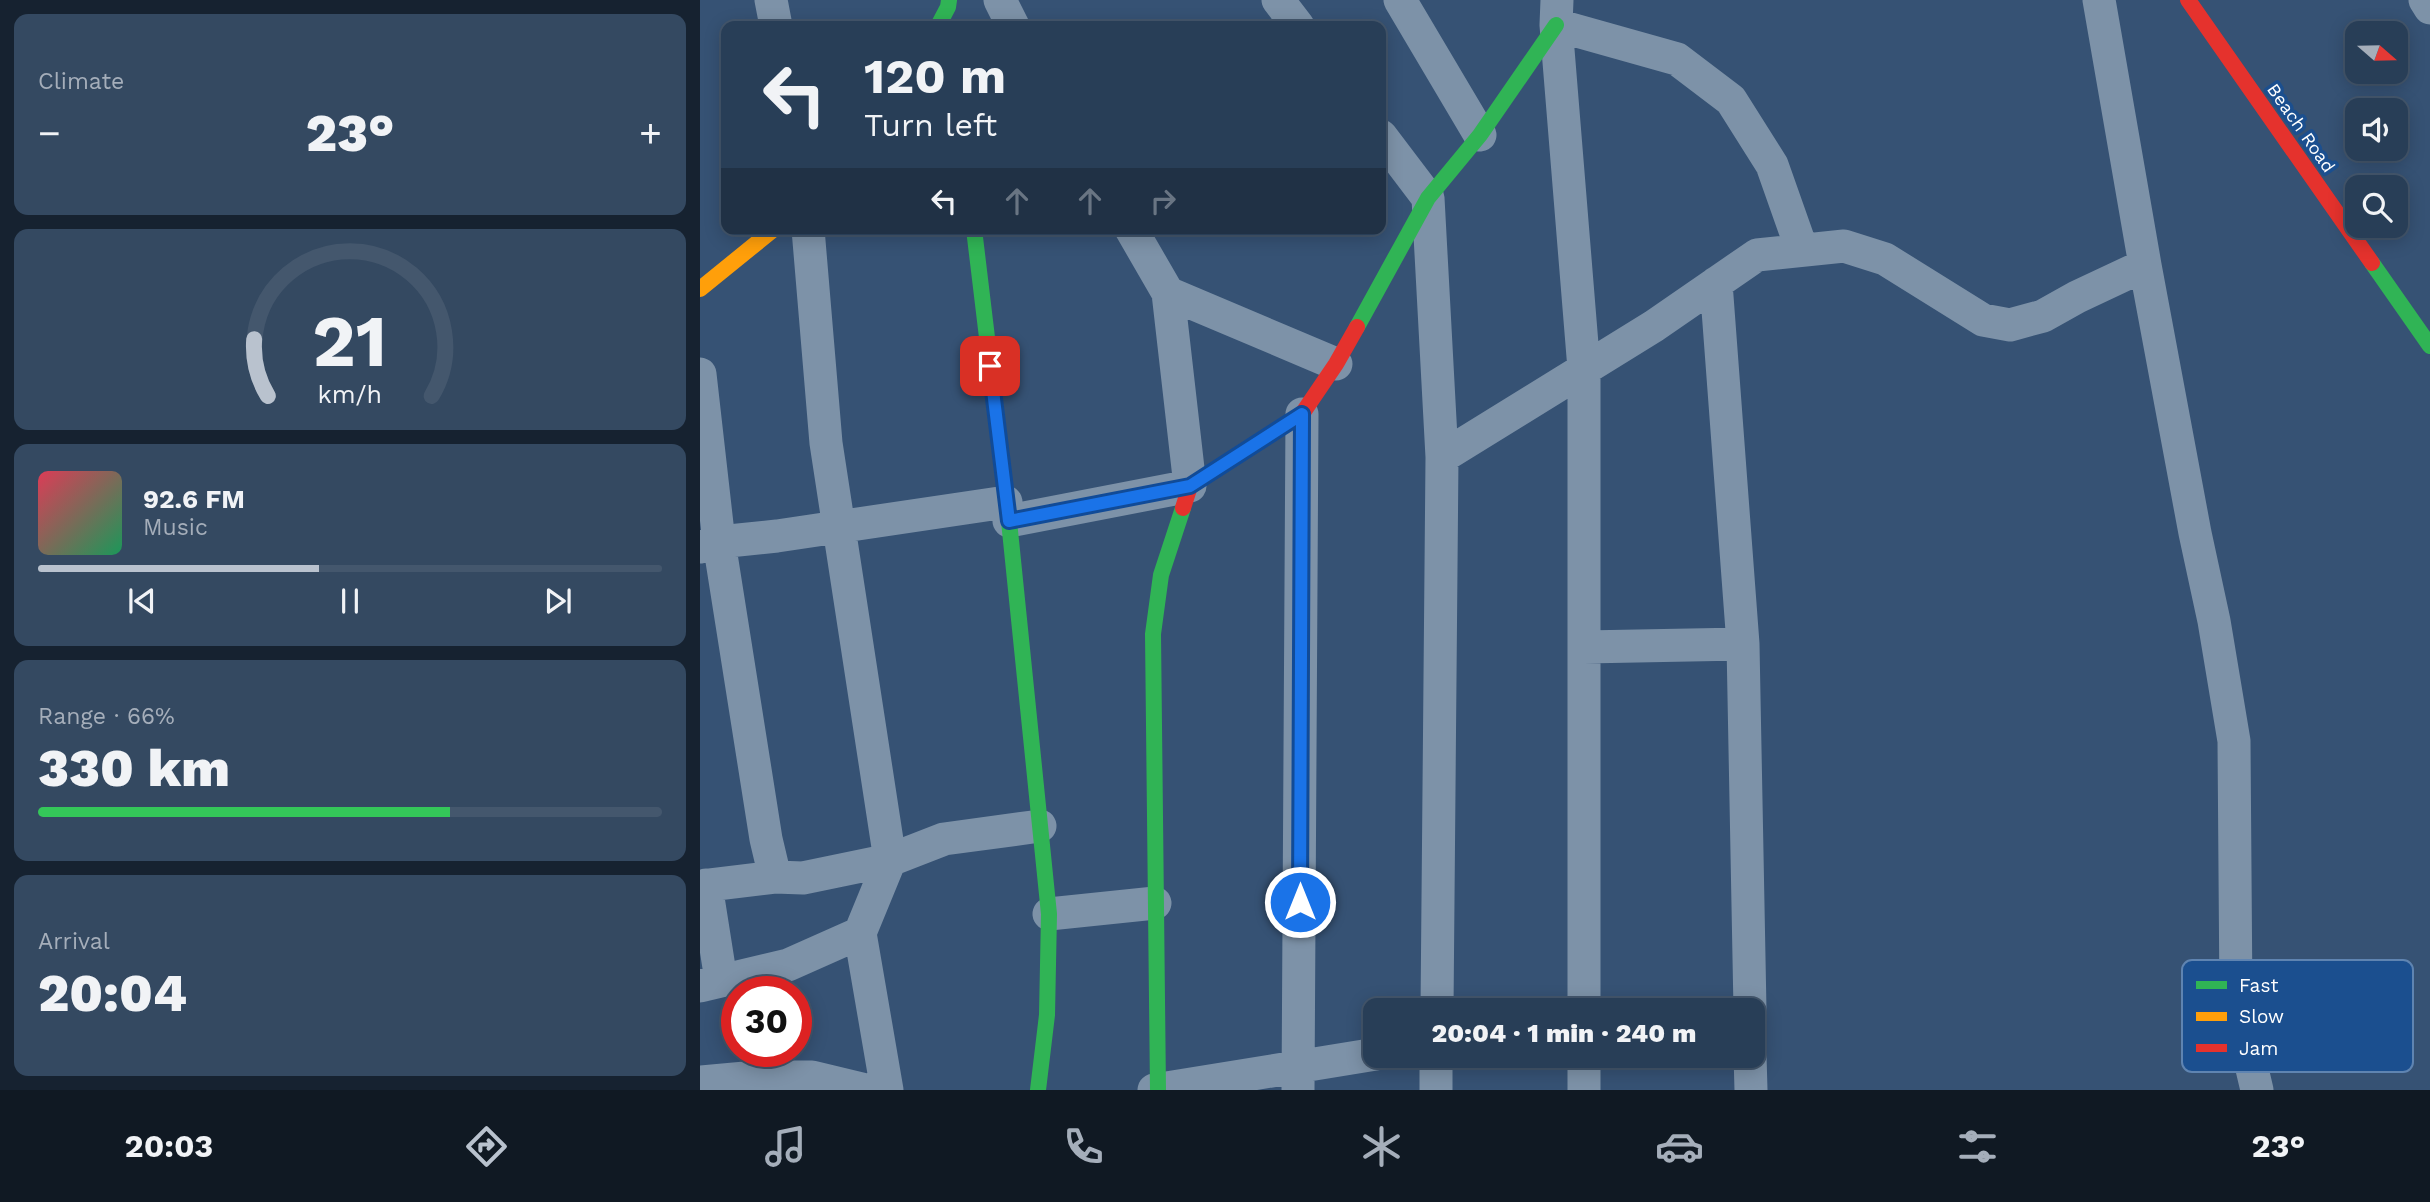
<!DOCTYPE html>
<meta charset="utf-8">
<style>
body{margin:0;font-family:"Work Sans",sans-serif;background:#344961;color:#f1f3f6;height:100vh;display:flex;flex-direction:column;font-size:26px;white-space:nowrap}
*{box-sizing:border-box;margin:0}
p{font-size:23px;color:#a5aeba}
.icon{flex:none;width:38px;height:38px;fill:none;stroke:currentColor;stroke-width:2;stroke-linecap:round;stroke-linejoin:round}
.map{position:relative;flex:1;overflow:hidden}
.panel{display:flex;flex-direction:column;gap:14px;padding:14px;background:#162230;width:700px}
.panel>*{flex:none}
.hud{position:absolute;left:21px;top:21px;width:665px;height:214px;border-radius:14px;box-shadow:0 4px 18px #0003,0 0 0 2px #44576d;background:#283e57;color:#f1f3f6;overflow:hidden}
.needle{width:46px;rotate:110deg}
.buttons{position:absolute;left:1645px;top:21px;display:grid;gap:14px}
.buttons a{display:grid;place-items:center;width:63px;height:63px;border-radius:14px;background:#283e57;box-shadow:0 4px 18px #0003,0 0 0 2px #44576d;font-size:35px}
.speed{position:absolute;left:21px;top:976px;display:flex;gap:14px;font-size:35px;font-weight:700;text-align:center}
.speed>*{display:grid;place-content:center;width:91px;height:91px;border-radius:50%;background:#283e57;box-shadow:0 4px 18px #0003,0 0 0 2px #44576d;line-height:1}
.speed .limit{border:10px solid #d22;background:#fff;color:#111}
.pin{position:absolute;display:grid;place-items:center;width:60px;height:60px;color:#fff;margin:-30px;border-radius:14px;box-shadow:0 4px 10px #0006}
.me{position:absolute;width:77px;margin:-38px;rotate:0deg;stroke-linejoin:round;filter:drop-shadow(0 0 5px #0008)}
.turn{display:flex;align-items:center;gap:24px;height:147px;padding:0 28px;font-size:32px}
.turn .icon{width:91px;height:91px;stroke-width:2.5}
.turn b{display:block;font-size:49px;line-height:60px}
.lanes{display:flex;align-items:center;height:66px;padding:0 28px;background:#0003;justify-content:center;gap:35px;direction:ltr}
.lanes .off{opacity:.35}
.big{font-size:52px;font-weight:800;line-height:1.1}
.panel .tile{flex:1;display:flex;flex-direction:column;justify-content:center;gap:10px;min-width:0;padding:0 24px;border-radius:14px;background:#344961}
.panel .dial{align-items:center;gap:0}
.dial svg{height:182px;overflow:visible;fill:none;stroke:#44576d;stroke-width:7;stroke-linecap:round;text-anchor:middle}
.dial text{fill:#f1f3f6;stroke:none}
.song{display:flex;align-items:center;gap:21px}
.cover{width:84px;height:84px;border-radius:10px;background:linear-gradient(135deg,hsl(350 70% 55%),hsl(150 70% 35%))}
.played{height:7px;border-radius:4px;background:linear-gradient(90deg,#b9c2ce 45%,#44576d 45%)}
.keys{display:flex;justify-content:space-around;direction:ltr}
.heat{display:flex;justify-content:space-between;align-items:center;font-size:38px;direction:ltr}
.charge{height:10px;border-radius:5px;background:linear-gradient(90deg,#34c759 66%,#44576d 0)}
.trip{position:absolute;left:663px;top:998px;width:402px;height:70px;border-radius:14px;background:#283e57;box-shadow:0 4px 18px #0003,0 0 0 2px #44576d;font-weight:800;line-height:70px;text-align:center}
.tab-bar{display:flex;height:112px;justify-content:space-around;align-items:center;background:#101923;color:#a5aeba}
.tab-bar .icon{width:49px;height:49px}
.tab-bar .on{color:#b9c2ce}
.tab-bar b{font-size:32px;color:#f1f3f6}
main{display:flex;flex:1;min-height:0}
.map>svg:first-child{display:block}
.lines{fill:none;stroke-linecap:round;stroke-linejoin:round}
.street{stroke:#7d92a8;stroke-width:33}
.fast{stroke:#30b455;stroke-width:16}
.slow{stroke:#ff9f0a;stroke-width:16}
.jam{stroke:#e5322d;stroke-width:16}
.route-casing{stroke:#114b97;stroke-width:18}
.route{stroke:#1a73e8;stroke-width:12}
.labels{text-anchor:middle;stroke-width:7;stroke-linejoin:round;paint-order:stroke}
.street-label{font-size:18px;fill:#fff;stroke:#1b4f8f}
.key{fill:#1b4f8f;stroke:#5f84b1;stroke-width:2}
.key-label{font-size:19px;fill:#fff}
</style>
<main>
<section class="panel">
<div class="tile"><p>Climate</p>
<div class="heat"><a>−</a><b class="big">23°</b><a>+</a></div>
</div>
<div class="tile dial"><svg viewBox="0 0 100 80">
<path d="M14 69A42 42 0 1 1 86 69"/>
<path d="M14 69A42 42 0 0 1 8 44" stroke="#b9c2ce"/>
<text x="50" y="56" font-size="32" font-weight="700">21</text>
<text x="50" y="72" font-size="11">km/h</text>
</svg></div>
<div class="tile">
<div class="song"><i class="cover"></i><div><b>92.6 FM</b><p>Music</p></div></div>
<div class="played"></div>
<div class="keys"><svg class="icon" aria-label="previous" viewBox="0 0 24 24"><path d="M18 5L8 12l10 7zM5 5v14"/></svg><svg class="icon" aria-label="pause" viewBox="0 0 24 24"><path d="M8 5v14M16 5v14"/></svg><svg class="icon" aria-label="next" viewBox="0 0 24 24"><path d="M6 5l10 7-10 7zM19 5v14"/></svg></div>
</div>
<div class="tile"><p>Range · 66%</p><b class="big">330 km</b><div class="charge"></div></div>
<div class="tile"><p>Arrival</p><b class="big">20:04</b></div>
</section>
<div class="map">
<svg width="1730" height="1090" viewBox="0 0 1730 1090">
<rect width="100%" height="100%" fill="#365274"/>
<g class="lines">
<path class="street" d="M71,0L76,26
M300,0L313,26
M578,0L598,26
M700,0L780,135
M857,0L856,25L884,369V1010
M1399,0L1445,265L1495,533L1514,621L1534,741L1536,1001L1557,1090
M1725,0L1730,8
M856,25L977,59L1031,100L1072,165L1102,250
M681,136L728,198L742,457L737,1010
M108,229L126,443L190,860L160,933L187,1090
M431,229L468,293L636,364
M1016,283L1043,644L1050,1010
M0,374L19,542L66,839L75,877
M742,457L954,326L1057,255L1144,246L1185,259L1283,320L1310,325L1343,316L1377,297L1445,265
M309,521L490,486L468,293
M0,547L19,542L77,536L306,502
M884,647L1043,644
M6,885L21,980
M0,886L75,877L103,878L190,860L244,839L340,826
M349,914L455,903
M0,986L88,965L160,933
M736,1055V1090
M884,1055V1090
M1050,1055L1051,1090
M0,1082L56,1077H112L166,1090
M454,1090L676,1054
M598,1090L602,414"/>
<path class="fast" d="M238,26L248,7L249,0
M274,229L309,521L349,914L347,1015L338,1090
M1672,263L1730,346
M657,327L728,198L780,135L856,25
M458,1090L453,634L461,575L483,508"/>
<path class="slow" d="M0,289L74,229"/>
<path class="jam" d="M1488,0L1672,263
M483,508L490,486L602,414L636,364L657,327"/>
</g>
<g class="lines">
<g class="route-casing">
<path id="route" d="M290,366L309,521L490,486L602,414L600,902"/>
</g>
<use href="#route" class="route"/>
</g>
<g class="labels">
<g class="street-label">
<text transform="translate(1601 128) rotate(55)" y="6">Beach Road</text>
</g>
</g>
<rect x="1482" y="960" width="231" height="112" rx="10" class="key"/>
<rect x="1496" y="981" width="31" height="8" fill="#30b455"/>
<rect x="1496" y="1012" width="31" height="9" fill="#ff9f0a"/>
<rect x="1496" y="1044" width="31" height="8" fill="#e5322d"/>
<g class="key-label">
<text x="1539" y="992">Fast</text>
<text x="1539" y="1023">Slow</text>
<text x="1539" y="1055">Jam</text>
</g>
</svg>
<div class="buttons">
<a><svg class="needle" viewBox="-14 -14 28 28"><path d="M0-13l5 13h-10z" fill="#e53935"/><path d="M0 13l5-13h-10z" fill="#a5aeba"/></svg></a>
<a><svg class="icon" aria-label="sound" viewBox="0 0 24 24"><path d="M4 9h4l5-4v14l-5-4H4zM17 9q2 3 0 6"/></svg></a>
<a><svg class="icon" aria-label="search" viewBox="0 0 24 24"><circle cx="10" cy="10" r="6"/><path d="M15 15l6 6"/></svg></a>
</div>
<div class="speed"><div class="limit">30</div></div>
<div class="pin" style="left:290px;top:366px;background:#d93025"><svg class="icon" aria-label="arrive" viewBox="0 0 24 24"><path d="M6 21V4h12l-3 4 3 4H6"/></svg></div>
<svg class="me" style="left:600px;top:902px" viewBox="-20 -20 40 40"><circle r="17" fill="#1a73e8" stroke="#fff" stroke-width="3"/><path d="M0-11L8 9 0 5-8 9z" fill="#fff"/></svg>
<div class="trip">20:04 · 1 min · 240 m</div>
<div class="hud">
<div class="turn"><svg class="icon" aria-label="left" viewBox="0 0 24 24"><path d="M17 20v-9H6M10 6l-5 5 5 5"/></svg><div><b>120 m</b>Turn left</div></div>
<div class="lanes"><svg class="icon" aria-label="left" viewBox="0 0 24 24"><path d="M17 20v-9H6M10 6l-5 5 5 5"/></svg><svg class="icon off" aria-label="ahead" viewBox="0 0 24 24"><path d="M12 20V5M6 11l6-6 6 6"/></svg><svg class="icon off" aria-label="ahead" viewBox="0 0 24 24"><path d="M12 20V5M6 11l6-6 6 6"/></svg><svg class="icon off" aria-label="right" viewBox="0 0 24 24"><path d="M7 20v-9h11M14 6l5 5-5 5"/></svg></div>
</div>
</div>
</main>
<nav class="tab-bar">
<b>20:03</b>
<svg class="icon on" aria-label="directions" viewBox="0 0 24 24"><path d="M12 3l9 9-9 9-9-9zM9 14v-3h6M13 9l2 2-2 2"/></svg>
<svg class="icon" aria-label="music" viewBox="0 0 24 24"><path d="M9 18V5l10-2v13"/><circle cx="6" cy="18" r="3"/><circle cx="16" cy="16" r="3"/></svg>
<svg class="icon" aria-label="phone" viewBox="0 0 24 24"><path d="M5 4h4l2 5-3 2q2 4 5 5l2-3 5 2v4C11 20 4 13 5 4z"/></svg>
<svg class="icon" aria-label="climate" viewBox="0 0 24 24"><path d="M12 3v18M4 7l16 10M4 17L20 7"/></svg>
<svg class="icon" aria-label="car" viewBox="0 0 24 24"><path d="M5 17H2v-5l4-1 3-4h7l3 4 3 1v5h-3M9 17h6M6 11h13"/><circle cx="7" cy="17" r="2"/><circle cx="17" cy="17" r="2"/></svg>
<svg class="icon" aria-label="filters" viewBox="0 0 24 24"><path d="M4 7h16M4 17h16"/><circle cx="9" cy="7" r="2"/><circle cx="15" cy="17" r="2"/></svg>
<b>23°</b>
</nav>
